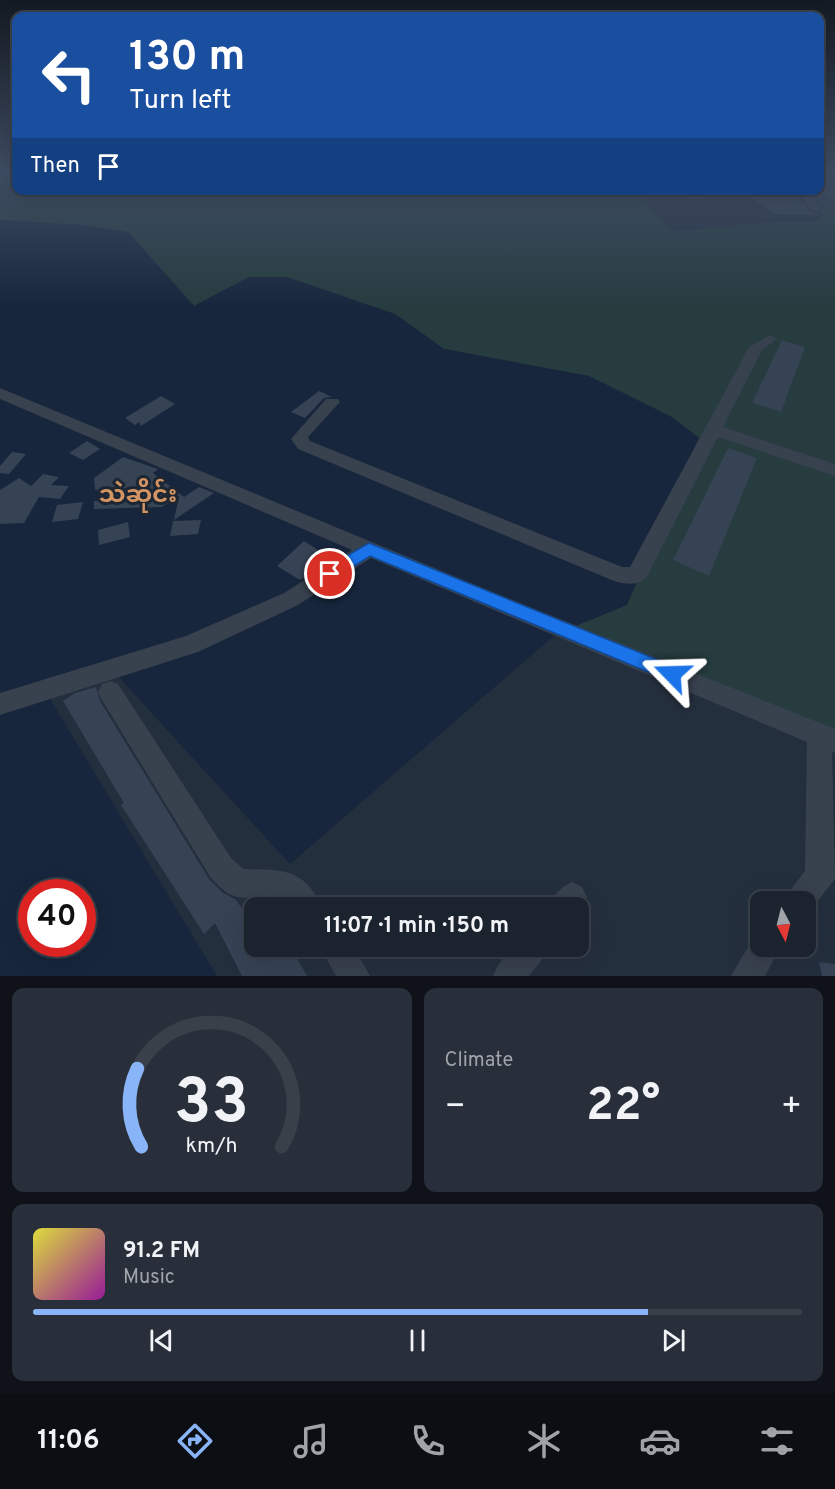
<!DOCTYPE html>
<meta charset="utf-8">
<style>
body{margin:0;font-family:Overpass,"Noto Sans Myanmar",sans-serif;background:#282f3a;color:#f1f3f6;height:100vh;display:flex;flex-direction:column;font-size:22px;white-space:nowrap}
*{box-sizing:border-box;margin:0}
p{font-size:20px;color:#a0a4aa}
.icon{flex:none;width:33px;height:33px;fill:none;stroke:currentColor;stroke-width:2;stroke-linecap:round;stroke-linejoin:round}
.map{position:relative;height:976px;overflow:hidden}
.drawer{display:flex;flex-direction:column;gap:12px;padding:12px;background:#0f1319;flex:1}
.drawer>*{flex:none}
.hud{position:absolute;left:12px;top:12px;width:812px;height:183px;border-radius:12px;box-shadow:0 6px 24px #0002,0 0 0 2px #39404a;background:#1a4fa0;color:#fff;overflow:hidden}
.needle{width:39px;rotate:173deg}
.fabs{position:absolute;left:750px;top:891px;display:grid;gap:12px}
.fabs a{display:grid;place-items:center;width:66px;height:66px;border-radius:12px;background:#1b232e;box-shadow:0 6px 24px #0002,0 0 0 2px #39404a;font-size:30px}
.speed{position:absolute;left:18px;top:879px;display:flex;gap:12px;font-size:30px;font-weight:700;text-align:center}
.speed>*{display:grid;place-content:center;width:78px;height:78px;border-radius:50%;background:#1b232e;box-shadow:0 6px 24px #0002,0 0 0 2px #39404a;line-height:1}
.speed .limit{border:9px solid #d22;background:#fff;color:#111}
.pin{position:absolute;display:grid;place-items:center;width:51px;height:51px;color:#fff;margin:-26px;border:3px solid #fff;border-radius:50%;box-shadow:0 2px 6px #0007}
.me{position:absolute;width:66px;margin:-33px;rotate:292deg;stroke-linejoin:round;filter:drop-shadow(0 0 4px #0008)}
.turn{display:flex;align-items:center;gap:21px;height:126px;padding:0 18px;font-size:27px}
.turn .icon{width:78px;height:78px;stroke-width:2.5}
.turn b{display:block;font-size:42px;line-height:51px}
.then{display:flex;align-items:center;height:57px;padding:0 18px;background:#0003;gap:12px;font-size:22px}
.big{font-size:45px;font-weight:700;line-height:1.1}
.drawer .widget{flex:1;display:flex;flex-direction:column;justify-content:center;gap:9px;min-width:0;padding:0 21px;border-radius:12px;background:#282f3a}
.drawer .dial{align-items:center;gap:0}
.dial svg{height:156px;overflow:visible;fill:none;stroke:#39404a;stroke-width:7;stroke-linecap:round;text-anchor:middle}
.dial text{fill:#f1f3f6;stroke:none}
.song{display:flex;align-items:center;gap:18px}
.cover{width:72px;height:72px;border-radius:9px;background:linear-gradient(135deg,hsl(60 70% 55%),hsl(300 70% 35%))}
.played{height:6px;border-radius:3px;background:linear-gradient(90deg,#8ab4f8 80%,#39404a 80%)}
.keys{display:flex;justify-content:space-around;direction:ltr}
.heat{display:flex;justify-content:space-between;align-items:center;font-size:33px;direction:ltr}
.drawer .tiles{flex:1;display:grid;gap:12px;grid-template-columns:1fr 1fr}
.widget:last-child{grid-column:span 2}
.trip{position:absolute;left:244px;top:897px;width:345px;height:60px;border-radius:12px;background:#1b232e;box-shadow:0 6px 24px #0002,0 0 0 2px #39404a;font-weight:700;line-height:60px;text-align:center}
.menu{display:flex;height:96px;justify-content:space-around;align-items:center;background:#0b0e12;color:#a0a4aa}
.menu .icon{width:42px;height:42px}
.menu .active{color:#8ab4f8}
.menu b{font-size:27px;color:#f1f3f6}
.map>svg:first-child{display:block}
.green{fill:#263c3f}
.water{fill:#17263c;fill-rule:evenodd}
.building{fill:#364354}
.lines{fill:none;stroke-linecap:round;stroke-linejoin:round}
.minor{fill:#38414e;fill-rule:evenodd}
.route{fill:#1a73e8;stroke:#114b97;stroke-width:1.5}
.labels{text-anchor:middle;stroke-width:6;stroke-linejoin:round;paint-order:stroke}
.quarter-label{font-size:24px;font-weight:bold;fill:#d59563;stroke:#1d2633}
</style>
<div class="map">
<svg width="835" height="976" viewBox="0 0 835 976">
<rect width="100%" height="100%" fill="#242f3e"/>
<path class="green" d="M0,172H16V190L636,191L671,231L733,227L739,224L818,221L823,214L799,191L819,190V187L835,184V741L556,634L589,376L444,349L395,314L249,277L194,306L128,232L82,225L0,220Z"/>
<path class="water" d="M0,220L82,225L128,232L194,306L249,277H287L395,314L444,349L589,376L672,417L699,438L627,605L556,634L290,864L114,672L46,692L217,976H0ZM32,892H82V944H32Z"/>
<path class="building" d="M741,190H793L809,211L818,215L774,214Z
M782,340L805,347L781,412L752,403Z
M319,391L332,397L324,398L305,418L291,412Z
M161,396L175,404L141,426L139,422L135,425L125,418Z
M87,441L100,449L83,460L69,453Z
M728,448L757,458L709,576L673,560Z
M12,452L26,454L9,474L0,473V466Z
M123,457L158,469L153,473L184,497L199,487L214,493L174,520L179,496L162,507L94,509V501L111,499L95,489L94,478Z
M43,474L59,477L51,485L69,486L60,499L39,497L24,523L0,524V490L19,478L31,486Z
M83,502L78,519L52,522L57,505Z
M201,520L198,534L170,536L173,521Z
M128,522L130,537L99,545L98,530Z
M304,541L329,557L315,571L300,580L277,566Z
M96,687L100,701L209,879L223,893L235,899L248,916L255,910V946H290L307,976H242L215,923L204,934L121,805L124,803L63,701L75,693Z
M819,962L835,964V976H822Z"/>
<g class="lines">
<path class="minor" d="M819,188L835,194V200L812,190H819Z
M685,190H695L701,198L692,200Z
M796,190H807L820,208L819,210H811Z
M770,335L777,339L762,350L723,427L835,464V476L718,437L648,575C639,586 627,585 614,581L298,449L291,439L326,399H338L340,402L308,437L310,441L622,567H630L749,347Z
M0,388L490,591L835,729V753L832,752L835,879L809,912L806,914V902H785L789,892L805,871L807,742L371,558L298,605L198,652L0,715V693L186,636L284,593L352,550L0,399Z
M110,681L118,684L231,858L243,869C281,870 305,867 322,908H289C278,890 251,902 234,896C225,893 218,885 211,878L102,700L98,692L102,684Z
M572,882L582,887L587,897L579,911V908H548C554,895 559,888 572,882Z
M760,933V946H781L765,976H731L755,935Z
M319,946H353L370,976H336Z
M513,946H548L544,957L529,976H493L498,965Z"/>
</g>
<linearGradient id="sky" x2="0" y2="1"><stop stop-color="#141a22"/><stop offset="0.56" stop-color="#3f4d63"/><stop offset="1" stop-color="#3f4d63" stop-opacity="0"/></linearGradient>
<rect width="835" height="308" fill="url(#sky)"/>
<path class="route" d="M369,543L678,668L680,674L678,679L672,682L370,556L335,578L330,580L324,578L322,574L324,569Z"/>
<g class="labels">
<g class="quarter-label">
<text x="138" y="502">သဲဆိုင်း</text>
</g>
</g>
</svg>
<div class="fabs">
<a><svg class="needle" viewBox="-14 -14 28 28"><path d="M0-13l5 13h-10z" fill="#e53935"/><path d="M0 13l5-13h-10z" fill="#a0a4aa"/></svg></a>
</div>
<div class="speed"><div class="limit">40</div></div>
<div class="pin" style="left:330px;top:574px;background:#d93025"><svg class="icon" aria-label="arrive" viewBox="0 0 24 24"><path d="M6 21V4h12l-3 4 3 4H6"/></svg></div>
<svg class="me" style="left:672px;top:674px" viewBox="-20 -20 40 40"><path d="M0-17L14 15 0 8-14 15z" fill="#1a73e8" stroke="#fff" stroke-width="4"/></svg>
<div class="trip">11:07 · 1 min · 150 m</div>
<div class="hud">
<div class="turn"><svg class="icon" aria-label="left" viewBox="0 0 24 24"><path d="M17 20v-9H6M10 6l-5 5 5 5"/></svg><div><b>130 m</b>Turn left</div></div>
<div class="then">Then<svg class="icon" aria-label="arrive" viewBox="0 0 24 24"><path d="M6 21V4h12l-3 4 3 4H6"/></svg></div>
</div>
</div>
<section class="drawer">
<div class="tiles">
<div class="widget dial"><svg viewBox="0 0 100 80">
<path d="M14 69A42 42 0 1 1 86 69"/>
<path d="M14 69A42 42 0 0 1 12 29" stroke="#8ab4f8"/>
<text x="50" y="56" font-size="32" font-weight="700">33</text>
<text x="50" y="72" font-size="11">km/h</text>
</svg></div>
<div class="widget"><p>Climate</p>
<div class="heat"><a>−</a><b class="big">22°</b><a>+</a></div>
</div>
<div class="widget">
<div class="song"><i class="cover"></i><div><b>91.2 FM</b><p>Music</p></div></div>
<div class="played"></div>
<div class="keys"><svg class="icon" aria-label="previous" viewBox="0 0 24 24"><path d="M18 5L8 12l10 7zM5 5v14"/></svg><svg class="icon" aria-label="pause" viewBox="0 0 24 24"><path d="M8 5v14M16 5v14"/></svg><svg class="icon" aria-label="next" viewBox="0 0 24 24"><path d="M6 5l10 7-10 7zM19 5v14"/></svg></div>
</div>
</div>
</section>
<nav class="menu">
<b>11:06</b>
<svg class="icon active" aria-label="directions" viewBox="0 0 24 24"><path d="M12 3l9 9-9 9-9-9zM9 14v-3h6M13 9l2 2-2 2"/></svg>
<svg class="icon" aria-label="music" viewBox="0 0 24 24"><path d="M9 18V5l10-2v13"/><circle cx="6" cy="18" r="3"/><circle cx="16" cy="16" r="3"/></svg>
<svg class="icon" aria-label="phone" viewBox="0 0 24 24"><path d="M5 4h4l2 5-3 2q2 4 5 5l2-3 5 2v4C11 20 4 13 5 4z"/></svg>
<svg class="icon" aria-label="climate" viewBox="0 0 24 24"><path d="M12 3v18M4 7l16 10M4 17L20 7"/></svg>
<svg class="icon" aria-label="car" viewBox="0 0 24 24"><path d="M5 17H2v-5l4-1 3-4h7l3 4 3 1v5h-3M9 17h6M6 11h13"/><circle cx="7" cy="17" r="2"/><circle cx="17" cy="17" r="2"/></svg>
<svg class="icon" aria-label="filters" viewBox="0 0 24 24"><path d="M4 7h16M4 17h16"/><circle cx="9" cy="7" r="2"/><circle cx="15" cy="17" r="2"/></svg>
</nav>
